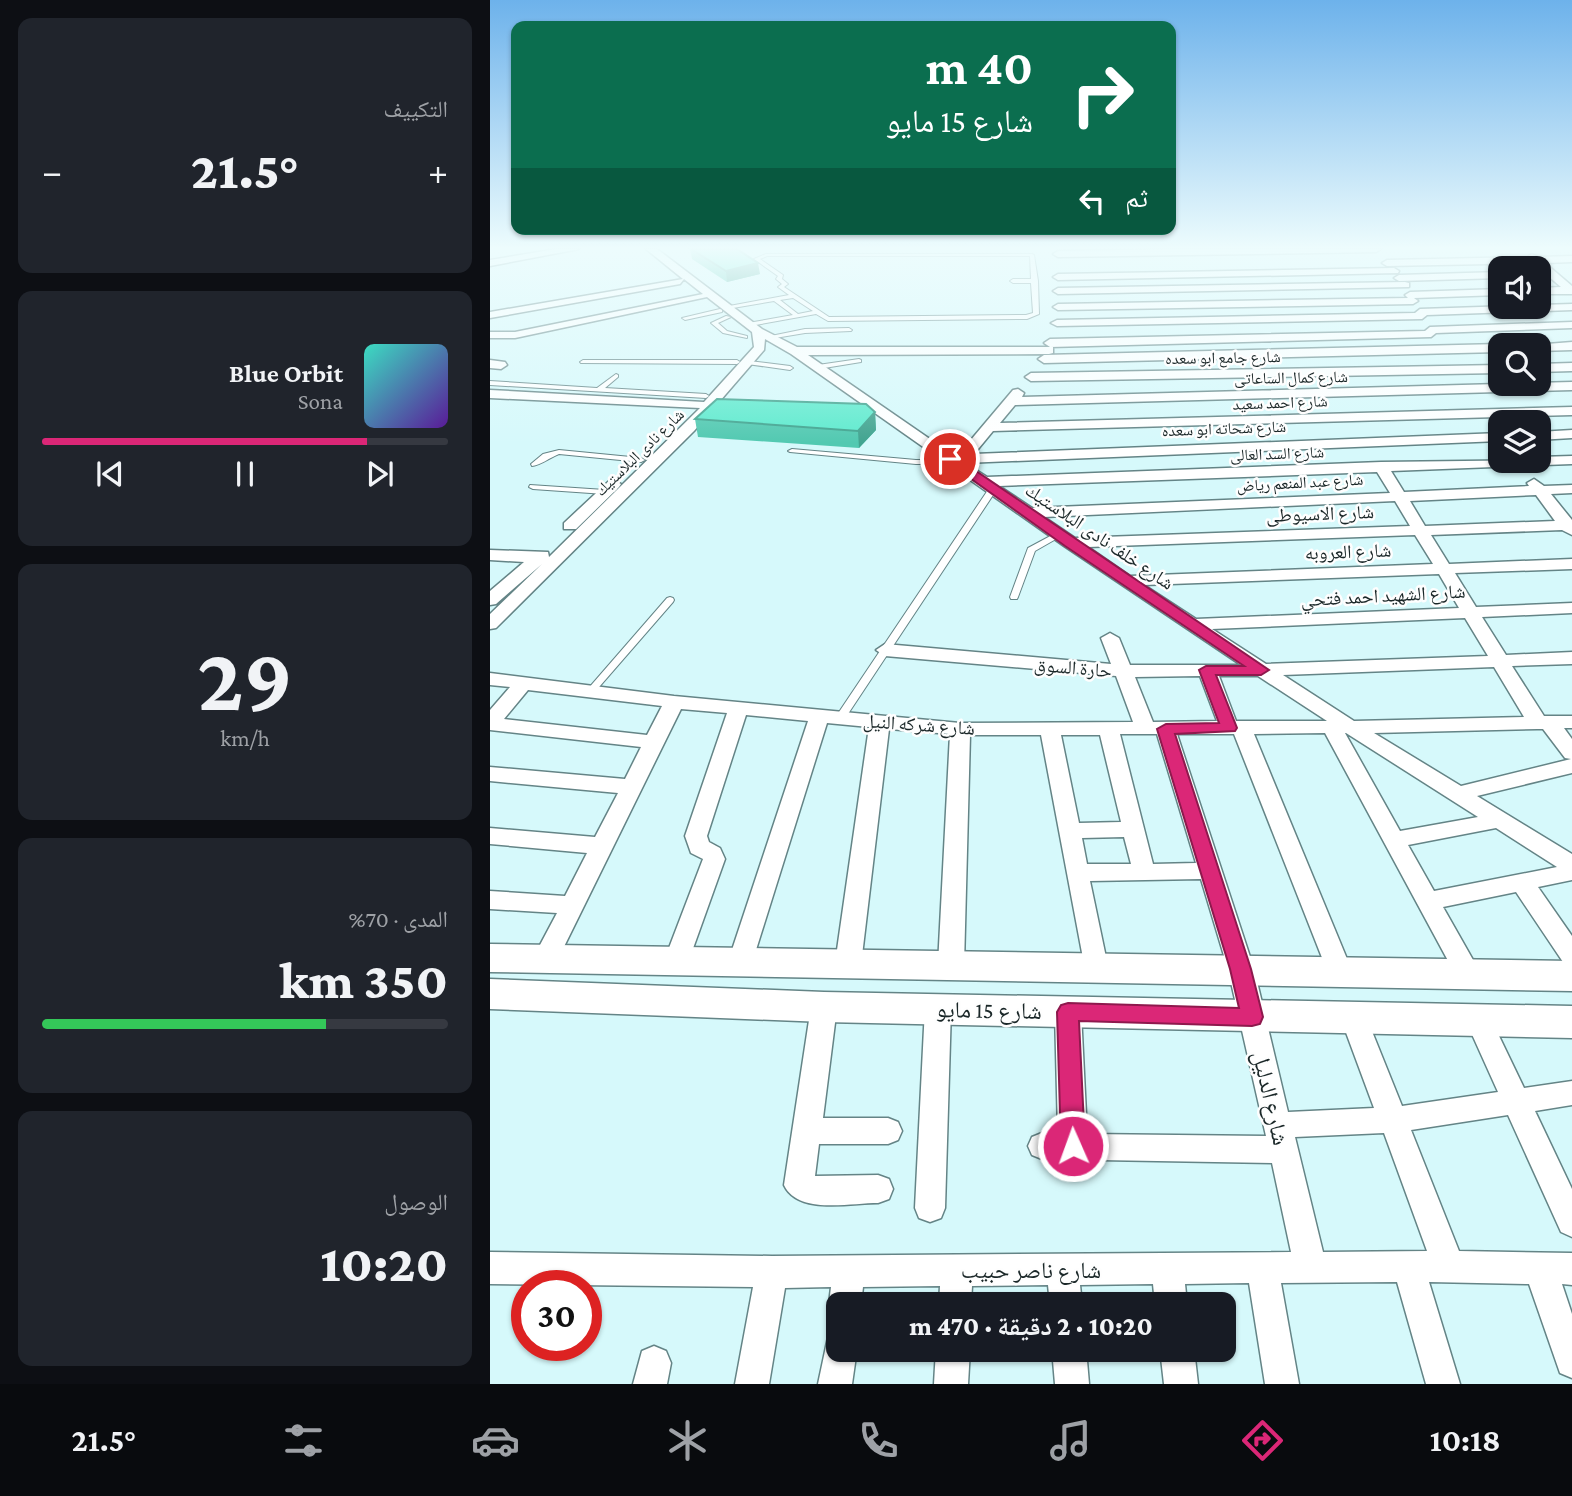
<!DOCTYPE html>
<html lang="ar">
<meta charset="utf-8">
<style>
body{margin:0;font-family:"Crimson Pro","Noto Naskh Arabic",serif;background:#20242c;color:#f1f3f6;direction:rtl;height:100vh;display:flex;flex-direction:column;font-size:26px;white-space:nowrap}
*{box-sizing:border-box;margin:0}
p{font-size:23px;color:#9ea1a6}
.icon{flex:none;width:38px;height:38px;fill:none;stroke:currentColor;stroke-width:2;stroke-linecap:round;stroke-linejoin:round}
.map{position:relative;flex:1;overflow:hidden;direction:ltr}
.side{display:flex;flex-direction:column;gap:18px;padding:18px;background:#0d0f14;width:490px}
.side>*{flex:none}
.top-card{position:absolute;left:21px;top:21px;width:665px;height:214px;border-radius:14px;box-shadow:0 2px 5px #0004;direction:rtl;background:#0b6e4f;color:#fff;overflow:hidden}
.tools{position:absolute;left:998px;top:256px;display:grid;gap:14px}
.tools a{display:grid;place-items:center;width:63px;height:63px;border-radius:14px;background:#171b24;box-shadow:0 2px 5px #0004;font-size:35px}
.speed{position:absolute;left:21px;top:1270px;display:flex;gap:14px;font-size:35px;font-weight:700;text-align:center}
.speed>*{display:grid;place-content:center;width:91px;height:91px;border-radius:50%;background:#171b24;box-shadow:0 2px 5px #0004;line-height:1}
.speed .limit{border:10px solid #d22;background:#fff;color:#111}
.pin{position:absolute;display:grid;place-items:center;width:60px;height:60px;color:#fff;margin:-30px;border:4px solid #fff;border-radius:50%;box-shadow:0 2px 7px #0007}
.me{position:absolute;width:77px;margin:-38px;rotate:358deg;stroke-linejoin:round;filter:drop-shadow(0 0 5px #0008)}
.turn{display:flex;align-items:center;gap:24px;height:147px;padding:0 28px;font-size:32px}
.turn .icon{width:91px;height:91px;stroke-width:2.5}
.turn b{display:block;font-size:49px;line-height:60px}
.then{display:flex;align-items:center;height:66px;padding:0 28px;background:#0003;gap:14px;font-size:26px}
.big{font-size:52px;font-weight:800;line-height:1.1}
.side .widget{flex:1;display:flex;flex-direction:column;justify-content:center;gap:10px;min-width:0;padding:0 24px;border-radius:14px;background:#20242c}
.side .dial{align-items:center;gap:0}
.dial b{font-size:91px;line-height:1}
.song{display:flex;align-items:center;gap:21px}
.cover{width:84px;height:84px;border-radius:10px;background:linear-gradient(135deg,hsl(170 70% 55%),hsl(270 70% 35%))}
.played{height:7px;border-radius:4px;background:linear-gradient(90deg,#db2777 80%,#363941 80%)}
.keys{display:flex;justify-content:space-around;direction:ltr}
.heat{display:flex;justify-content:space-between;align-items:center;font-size:38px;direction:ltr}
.charge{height:10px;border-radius:5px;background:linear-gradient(90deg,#34c759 70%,#363941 0)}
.trip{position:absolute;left:336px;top:1292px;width:410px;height:70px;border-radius:14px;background:#171b24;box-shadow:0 2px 5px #0004;font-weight:800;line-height:70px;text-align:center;direction:rtl}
.menu{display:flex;height:112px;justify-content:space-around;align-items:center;background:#090b0e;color:#9ea1a6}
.menu .icon{width:49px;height:49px}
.menu .selected{color:#db2777}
.menu b{font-size:32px;color:#f1f3f6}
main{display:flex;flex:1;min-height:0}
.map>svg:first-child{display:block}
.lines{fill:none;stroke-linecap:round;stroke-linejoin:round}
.lane-casing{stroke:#648486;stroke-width:2}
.street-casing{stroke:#648486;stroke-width:3}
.secondary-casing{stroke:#648486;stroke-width:3}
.lane{fill:#fff;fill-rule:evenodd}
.street{fill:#fff;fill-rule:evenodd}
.secondary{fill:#fff;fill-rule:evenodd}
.wall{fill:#52c9b1}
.shaded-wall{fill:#42a490}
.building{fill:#5feace;stroke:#42a490;stroke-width:2}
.route{fill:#db2777;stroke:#8e194d;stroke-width:2}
.labels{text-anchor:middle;stroke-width:5;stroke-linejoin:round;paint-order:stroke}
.far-street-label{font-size:16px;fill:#1a2728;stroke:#fefefe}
.street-label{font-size:19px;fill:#1a2728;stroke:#fefefe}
.near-street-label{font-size:23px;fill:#1a2728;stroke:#fefefe}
</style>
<main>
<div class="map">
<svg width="1082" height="1384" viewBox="0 0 1082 1384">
<rect width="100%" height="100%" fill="#d6f9fb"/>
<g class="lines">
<g class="lane-casing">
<path id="lane" d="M276,254H542L544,255L548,281L549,314L537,319L338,321L326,314L260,326L258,325V323L303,315L284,301L237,309L234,307L299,295L288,287L292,284L286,279L288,276L264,259ZM277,256H540L541,279H523L520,281L523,283H541L543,313L536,315L339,317L294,287L298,284L292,279L293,275L270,259ZM303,298L323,311L308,314L290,300Z
M230,309L232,310V312L195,320L192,318Z
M236,316L241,317L228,323L237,331L257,336V338L233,333L221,323Z
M359,328L362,330L361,331L315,333L279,339L276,337L315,329Z
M369,359L371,360V362L328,369L325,367L328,365Z
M93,360H247L250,362L247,364L91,363L90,362Z
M259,361L300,366L303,368L300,370L257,364V362Z
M126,374L128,375V377L115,388L216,394L219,396L216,398L0,385V381L107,388Z
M302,449L426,460H464L468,462L464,464H426L300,452L298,451Z
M69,450L151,458L155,460L151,462L69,454C61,457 49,466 42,466L41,464L53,454Z
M40,485L115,490L119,492L115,494L43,489L39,487Z
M500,487H503L507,489L354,720H346L345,718Z
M566,533H569L573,535L545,551L528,597L527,599H521L520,597L538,548Z
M180,597L183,598L184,600L183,602L103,694H97L95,692L97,690L177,598Z"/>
</g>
<g class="street-casing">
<path id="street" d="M66,249H89L0,266V260Z
M156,249H167L272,329L307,347H563V353L559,354L318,355L463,455L469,454L523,390L528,389L534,393L532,397L1082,382V390L525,405L510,423L1082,407V415L503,431L484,454L1010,433V441L475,463L497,477L891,462L1048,460V457L1082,456V464L901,471L914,492L1039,486L1037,483L1044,479L1054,486L1082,485V493L1061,494L1082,520V535L1072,530L941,535L959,564L1082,559V569L965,573L986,607L1082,603V613L992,617L1016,655L1082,652V664L1022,666L1054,716H1082V728H1074L1082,739V773L987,796L1082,854V880L1048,887L1082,936V965L1073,962L1026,892L953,907L991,974L987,981L978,984L969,981L835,733L764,734L862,971L858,978L849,981L840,978L744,734H687L764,969L798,1112L884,1108L851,1019L855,1011L864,1008L873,1011L877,1019L912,1106L1008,1092L976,1021L980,1013L989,1010L998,1013L1034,1088L1082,1081V1105L1045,1111L1082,1189V1237L1071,1232L1018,1115L921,1130L969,1251L1082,1253V1285L1072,1284L1082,1314V1378L1070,1373L1039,1284L939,1282L970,1384H936L907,1282L791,1283L809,1384H775L759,1283L695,1284L697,1304H665L663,1284L590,1285L592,1304H560L558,1285L482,1286L481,1304H449L450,1286L373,1287L371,1304H348V1317L344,1315L339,1304L341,1287L295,1288L279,1384H245L263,1287L0,1284V1252L282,1256L801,1252L782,1163L552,1159L542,1155L538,1146L542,1137L552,1133H568L565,1012L569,1004L578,1001L587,1004L591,1012L597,1134L776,1136L738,969L711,879L600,881L618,967L614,974L605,977L596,974L551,735H480L474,965L470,972L461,975L452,972L448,965L460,734L399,729L371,964L367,971L358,974L349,971L345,964L379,727L337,723L260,969L251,972L242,969L238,962L318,721L256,715L217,836L219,842L230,848L235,859L196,968L187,971L178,968L174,961L213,859L201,853L195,836L237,713L191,709L64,967L55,970L46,967L42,960L67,913L0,909V891L75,896L97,853L0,844V828L105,837L128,793L0,781V767L135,779L151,747L0,730V710L20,687L0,685V673L184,696L470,723L643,722L626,676L395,656L386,650L395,644L621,664L611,638L620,633L629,638L640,665H751L574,546L301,354L275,339L274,350L204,431L6,628L0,629V614L52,564L6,604L0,605V591L34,562L0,560V550L58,552L59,557L210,408L0,398V390L214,402L264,347L262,332L217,297L25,338H0V332H25L213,294L194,279L190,284L0,318V312L193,279ZM887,472L900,493L542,508L509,486ZM1046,495L1065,521L935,526L920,501ZM905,501L920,526L585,538L554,517ZM925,535L943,564L640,576L598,547ZM949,574L969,608L706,619L654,585ZM975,618L998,656L776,664L722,629ZM1004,667L1034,717L864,721L793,675ZM710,676L727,721L663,722L645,677ZM729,676H768L837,721H746ZM38,690L172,706L157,735L14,719ZM1047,729H1053L1075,758L1081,759L971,786L884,733ZM855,733H856L988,817L910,831ZM630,734H667L706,863L663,864ZM571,735H610L631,822L589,823ZM1006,828L1067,867L944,891L918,845ZM634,837L641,864H597L592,838ZM894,1133L937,1251L833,1252L805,1137Z
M691,249H891L886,252L568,257L563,254L568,251Z
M1042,254L1048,257L1082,256V262L1055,263L1082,286V294H1048V288L1071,287L1043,263L897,266L892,263L897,260L1037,257Z
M904,268L909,271L908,273L568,280L563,277L568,274Z
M1010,272V278L909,281L904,278L909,275Z
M915,282L919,283V287L568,294L563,291L568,288Z
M1010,289V295L924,298L928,301L923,304L568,310L563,307L568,304L918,298L915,295L920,292Z
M1082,304V310L937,315L932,319L567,326L561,323L567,320L925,313L930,309Z
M1082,322V328L946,333L941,337L560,347L554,343L560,339L935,331L940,327Z
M1082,342V350L1048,351V345H1044Z
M1010,344V352L554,363L548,359L554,355Z
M0,360L15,362L17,365L11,369L0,368Z
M1082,363V371L1048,372V364Z
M1010,365V373L541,381L535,377L541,373Z
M1082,430V438L1048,440V432Z
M124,480L131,484L129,487L86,529H74V523L119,481Z
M334,996L343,1000L347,1007L333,1118H398L408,1122L412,1131L408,1140L398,1144H329L325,1176L388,1175L399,1179L403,1189L399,1199L388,1203C360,1203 308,1215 294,1185L321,1007L325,1000Z
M448,997L457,1001L461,1008L455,1208L451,1218L440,1222L429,1218L425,1208L435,1008L439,1001Z
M348,1333V1349H367L362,1384H328L338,1337Z
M164,1346L176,1351L181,1363L177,1384H143L152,1351Z
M446,1349H480L478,1384H444Z
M562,1349H596L599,1384H565Z
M670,1349H704L708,1384H674Z"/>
</g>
<g class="secondary-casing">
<path id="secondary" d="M0,944L1082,961V991L0,972Z
M0,979L334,992L1082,1006V1038L334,1022L0,1009Z"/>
</g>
<use href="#lane" class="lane"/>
<use href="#street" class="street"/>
<use href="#secondary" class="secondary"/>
</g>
<path class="wall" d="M200,249L270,274L237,282L202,259Z
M385,412L386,430L369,448L208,437L205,419Z"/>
<path class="shaded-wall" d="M268,263L270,274L237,282L236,271Z
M385,412L386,430L369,448L368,431Z"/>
<path class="building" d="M201,249H247L268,263L236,271Z
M227,399L376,404L385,412L368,431L205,419Z"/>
<linearGradient id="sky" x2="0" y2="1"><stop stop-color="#6db2eb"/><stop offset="0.56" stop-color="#edfcfd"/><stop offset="1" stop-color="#edfcfd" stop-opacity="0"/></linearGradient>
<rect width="1082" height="443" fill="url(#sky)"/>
<path class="route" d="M456,456H464L779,670L771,675H726L747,728L745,731L685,734L761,969L773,1017L770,1024L762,1026L589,1021L595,1146L592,1154L583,1157L575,1154L571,1146L567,1012L571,1005L578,1003L749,1008L740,969L667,729L676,724L729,723L709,670L716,666H754L575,546L456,461Z"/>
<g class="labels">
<g class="far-street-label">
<text transform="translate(733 357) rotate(-1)" y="6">شارع جامع ابو سعده</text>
<text transform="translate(801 377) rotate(-1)" y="6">شارع كمال الساعاتى</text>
<text transform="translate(790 402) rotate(-2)" y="6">شارع احمد سعيد</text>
<text transform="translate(734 428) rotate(-2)" y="6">شارع شحاته ابو سعده</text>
<text transform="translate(149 452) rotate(-44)" y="6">شارع نادى البلاستيك</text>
<text transform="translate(787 453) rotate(-2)" y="6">شارع السد العالى</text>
<text transform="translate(810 482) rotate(-3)" y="6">شارع عبد المنعم رياض</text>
</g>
<g class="street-label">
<text transform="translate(830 513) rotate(-2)" y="7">شارع الاسيوطى</text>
<text transform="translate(610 536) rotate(34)" y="7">شارع خلف نادى البلاستيك</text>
<text transform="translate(858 551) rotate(-2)" y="7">شارع العروبه</text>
<text transform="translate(893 595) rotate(-3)" y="7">شارع الشهيد احمد فتحي</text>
<text transform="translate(583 667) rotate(5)" y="7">حارة السوق</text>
<text transform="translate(429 724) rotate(4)" y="7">شارع شركه النيل</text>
</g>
<g class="near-street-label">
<text transform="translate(499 1010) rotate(1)" y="8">شارع 15 مايو</text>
<text transform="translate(781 1098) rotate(77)" y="8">شارع الدليل</text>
<text x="541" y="1278">شارع ناصر حبيب</text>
</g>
</g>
</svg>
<div class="tools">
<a><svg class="icon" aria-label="sound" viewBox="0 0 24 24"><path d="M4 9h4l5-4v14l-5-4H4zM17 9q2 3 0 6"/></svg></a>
<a><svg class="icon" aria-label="search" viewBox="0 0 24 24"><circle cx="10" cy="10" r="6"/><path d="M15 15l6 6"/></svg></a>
<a><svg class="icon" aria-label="layers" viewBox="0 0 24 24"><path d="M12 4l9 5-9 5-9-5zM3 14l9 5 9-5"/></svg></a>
</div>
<div class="speed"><div class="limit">30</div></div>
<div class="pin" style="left:460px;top:459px;background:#d93025"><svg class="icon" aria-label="arrive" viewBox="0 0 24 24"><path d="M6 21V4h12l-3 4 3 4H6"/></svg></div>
<svg class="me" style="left:583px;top:1146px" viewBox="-20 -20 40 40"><circle r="17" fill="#db2777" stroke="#fff" stroke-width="3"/><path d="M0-11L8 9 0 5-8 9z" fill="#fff"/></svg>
<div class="trip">10:20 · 2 دقيقة · 470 m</div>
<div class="top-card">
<div class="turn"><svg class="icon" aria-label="right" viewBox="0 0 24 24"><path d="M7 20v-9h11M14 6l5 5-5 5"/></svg><div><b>40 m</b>شارع 15 مايو</div></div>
<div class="then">ثم<svg class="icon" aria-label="left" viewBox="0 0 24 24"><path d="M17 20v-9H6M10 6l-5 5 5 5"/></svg></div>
</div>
</div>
<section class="side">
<div class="widget"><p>التكييف</p>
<div class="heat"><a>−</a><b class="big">21.5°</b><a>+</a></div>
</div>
<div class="widget">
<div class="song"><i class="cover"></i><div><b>Blue Orbit</b><p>Sona</p></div></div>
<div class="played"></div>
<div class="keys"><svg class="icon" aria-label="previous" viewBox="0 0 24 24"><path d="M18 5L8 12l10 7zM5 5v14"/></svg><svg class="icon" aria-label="pause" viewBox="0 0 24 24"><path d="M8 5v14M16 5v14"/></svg><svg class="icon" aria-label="next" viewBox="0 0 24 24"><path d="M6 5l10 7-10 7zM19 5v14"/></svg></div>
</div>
<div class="widget dial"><b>29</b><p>km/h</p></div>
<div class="widget"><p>المدى · 70%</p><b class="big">350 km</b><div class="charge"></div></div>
<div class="widget"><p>الوصول</p><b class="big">10:20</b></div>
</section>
</main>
<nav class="menu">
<b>10:18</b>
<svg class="icon selected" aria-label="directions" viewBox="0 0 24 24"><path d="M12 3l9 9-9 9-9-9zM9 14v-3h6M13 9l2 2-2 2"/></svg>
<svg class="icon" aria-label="music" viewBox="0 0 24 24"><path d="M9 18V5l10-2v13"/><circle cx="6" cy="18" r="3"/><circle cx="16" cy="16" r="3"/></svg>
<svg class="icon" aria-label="phone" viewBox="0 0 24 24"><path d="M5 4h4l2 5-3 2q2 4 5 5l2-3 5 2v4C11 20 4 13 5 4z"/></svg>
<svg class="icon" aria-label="climate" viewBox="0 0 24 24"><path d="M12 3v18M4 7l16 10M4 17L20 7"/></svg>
<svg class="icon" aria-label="car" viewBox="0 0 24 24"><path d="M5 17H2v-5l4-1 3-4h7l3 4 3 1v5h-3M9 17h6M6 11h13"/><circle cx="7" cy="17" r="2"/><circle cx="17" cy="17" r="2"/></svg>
<svg class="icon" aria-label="filters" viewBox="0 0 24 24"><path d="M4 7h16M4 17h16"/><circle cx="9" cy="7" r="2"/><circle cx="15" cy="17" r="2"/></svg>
<b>21.5°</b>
</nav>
